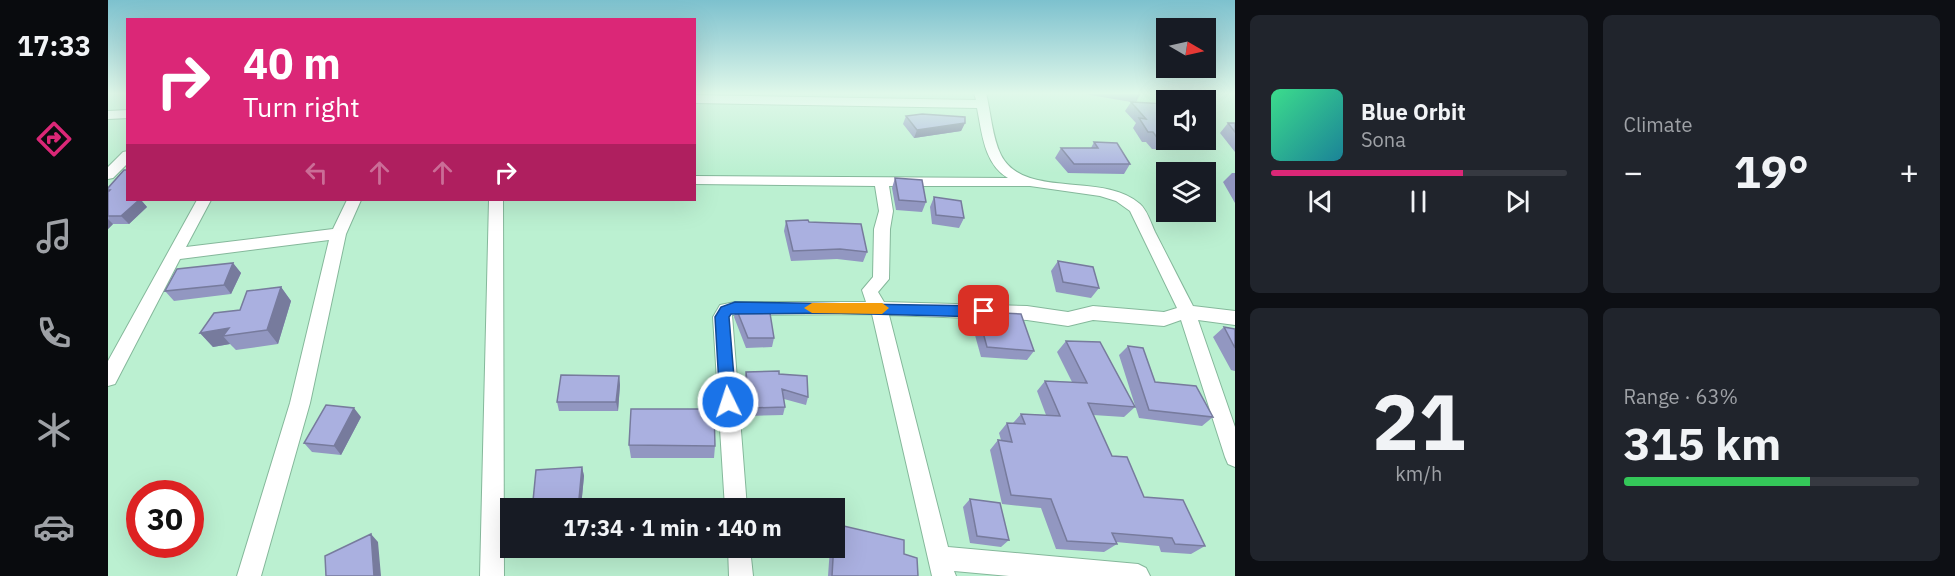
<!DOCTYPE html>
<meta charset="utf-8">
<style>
body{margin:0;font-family:"IBM Plex Sans",sans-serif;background:#20242c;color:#f1f3f6;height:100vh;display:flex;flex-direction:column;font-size:22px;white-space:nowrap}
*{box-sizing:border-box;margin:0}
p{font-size:20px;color:#9ea1a6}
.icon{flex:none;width:33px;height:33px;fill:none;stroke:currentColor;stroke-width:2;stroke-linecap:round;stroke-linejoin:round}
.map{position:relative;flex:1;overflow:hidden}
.side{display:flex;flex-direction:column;gap:15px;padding:15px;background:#0d0f14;width:720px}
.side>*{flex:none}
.banner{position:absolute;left:18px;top:18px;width:570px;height:183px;border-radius:0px;box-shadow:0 6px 24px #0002;background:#db2777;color:#fff;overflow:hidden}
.needle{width:39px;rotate:99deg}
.buttons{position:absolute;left:1048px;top:18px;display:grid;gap:12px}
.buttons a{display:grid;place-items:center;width:60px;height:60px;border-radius:0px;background:#171b24;box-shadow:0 6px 24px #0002;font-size:30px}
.speed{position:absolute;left:18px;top:480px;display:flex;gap:12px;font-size:30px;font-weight:700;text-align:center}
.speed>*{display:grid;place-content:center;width:78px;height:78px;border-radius:50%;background:#171b24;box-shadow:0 6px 24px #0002;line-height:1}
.speed .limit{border:9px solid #d22;background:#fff;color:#111}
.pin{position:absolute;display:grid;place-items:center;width:51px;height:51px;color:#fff;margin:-26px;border-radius:12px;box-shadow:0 3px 9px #0006}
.me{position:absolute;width:66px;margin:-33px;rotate:356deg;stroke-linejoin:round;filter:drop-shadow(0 0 4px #0008)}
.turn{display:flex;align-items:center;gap:21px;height:126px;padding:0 18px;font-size:27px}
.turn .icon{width:78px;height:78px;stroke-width:2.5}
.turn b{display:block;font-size:42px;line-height:51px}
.lanes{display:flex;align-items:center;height:57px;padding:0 18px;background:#0003;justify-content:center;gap:30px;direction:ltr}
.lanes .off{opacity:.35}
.big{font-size:45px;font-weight:800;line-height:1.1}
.side .widget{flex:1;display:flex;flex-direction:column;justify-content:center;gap:9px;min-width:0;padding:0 21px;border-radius:9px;background:#20242c}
.side .dial{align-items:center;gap:0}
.dial b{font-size:78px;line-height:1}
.song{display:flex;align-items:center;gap:18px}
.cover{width:72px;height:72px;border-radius:9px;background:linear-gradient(135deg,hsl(150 70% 55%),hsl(190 70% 35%))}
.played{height:6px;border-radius:3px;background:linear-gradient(90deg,#db2777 65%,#363941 65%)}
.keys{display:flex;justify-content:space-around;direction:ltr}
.heat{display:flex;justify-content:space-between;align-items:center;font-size:33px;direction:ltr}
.charge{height:9px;border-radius:4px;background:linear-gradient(90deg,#34c759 63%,#363941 0)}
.side .tiles{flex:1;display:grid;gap:15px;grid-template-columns:repeat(2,1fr)}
.trip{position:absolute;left:392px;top:498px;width:345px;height:60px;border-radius:0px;background:#171b24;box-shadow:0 6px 24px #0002;font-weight:800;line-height:60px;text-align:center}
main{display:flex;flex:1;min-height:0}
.dock{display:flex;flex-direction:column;width:108px;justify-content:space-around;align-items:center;background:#090b0e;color:#9ea1a6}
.dock .icon{width:42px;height:42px}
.dock .selected{color:#db2777}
.dock b{font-size:27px;color:#f1f3f6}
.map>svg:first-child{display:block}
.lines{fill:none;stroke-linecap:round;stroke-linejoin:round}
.minor-casing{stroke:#85b89b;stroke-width:2}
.minor{fill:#fff;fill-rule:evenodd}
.wall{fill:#9297c1}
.shaded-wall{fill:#777b9d}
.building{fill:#aab0e0;stroke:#777b9d;stroke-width:1.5}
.route{fill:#1a73e8;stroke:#114b97;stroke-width:1.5}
.slow{fill:#f59e0b}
</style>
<main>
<nav class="dock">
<b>17:33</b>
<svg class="icon selected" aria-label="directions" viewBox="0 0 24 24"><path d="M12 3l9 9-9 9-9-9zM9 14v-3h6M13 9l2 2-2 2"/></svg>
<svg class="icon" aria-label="music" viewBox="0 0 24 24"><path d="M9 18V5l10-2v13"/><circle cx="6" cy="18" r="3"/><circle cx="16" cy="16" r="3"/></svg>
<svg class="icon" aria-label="phone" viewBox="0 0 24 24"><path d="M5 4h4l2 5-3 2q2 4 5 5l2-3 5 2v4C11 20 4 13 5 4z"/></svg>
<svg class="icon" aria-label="climate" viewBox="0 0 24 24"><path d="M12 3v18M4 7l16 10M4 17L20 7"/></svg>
<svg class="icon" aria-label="car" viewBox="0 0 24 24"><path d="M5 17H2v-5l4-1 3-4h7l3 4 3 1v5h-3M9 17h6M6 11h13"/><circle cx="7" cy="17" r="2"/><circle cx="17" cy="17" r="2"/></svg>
</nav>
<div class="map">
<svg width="1127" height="576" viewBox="0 0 1127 576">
<rect width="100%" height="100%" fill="#bbf0d1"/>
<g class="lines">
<g class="minor-casing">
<path id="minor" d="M866,93H878C883,113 884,137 893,155C916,200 995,171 1032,204C1039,210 1043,223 1047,232C1060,257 1072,281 1085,306L1127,311V325L1090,320L1127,427V467L1120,464L1117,457L1073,320L1056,326L985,320L960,326L919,320L781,315L840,547L1030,564L1038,568L1042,576H901L846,571L848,576H824L764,314L624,315L639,508H617L605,317L612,305L627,302H758L754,290L765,277L766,229L771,211L767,186L586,184V176L900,178C876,164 874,133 869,108L586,103V95L868,100ZM781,186H922L992,196L1008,201L1022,211L1069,308L1056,312L985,306L960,312L919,306L776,302L770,292L781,279L782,229L785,211Z
M20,110V118L0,119V111Z
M20,151V163L5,178L0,179V167L15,152Z
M89,200H103L78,247L225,229L239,200H253L238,234L202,403L153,576H129L182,403L221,240L72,259L7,384L0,386V361Z
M381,200H395L396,576H372Z
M620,548H642L645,576H621Z"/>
</g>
<use href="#minor" class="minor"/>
</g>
<path class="wall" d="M971,93H1033L1028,102L1059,140H1075L1068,150L1044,149L1038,142H1034L1025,128L1028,123L1017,111L1023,102Z
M798,116L857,123L853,131L806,138L795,124Z
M1120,123H1127V152L1112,133Z
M986,142L1022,164L1016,174L960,173L947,158L953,148H983Z
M1124,173H1127V203L1115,182Z
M787,178L818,202L814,212L788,210L784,188Z
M0,188L20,200H33L39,207L21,224H5L0,229Z
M826,197L856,218L851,228L824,224L822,207Z
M678,221L701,222L759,252L755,262L729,259L683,261L676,231Z
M950,261L991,288L983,298L948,292L943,271Z
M125,263L133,273L123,294L66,301L57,291Z
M173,287L183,301L170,344L128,350L122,344L105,347L92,333Z
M628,308L666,338L664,347L638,348L626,317Z
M894,313L926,351L919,360L873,357L865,328L871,318L890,319Z
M1116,327L1127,329V371L1123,370L1105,337Z
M958,341L1027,407L1016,417L985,415L1004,456L1036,497L1097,546L1083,554L1053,552L1051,546L1008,542L1009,544L996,552L948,549L933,508L894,504L882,450L890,440H893L891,433L899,423H905L913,414L938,415L929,391L937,381L964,382L949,352Z
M1020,346L1047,382L1105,417L1094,426L1031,418L1011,355Z
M638,372L671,374L700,397L698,405L676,399L677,407L675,415L641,416L636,381Z
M511,376L512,385L510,411H451L449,402Z
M253,417L233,455L204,452L196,443Z
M521,445L607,446L606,458H523Z
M474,467L476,476L473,507L428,508L425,501Z
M862,499L901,540L893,547L862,543L855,507Z
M727,524L796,554L810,576H720L722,548H726V527Z"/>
<path class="shaded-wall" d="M857,123L853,131L806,138L809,130Z
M22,200H33L39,207L21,224L13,216Z
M0,219L5,224L0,229Z
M125,263L133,273L123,294L116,285Z
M173,287L183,301L170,344L159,330Z
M121,328L115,336L122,344L105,347L92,333Z
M511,376L512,385L510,411L508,402Z
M246,408L253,417L233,455L226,446Z
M474,467L476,476L473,507L471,499Z
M263,534L270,542L273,576H266Z"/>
<path class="building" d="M1023,102L1059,104V140H1075L1050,139L1045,132H1040L1031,118L1038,119Z
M814,114L857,117V123L809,130L798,116Z
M1120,123H1127V132Z
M986,142L1009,143L1022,164H966L953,148H990Z
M16,170H20V200H31L13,216H0V192L2,190H0V188Z
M787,178L814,180L818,202L791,200Z
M826,197L853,201L856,218L828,215Z
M700,220L701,222L753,224L759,252L732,249L685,251L678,221Z
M950,261L985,267L991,288L955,282Z
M125,263L116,285L57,291L69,269Z
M173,287L159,330L115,336L121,328L92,333L106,313L132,310L139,291Z
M661,307L666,338H640L628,308Z
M894,313L913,314L926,351L879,347L871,318L896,319Z
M1116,327L1127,329V348Z
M958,341L992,342L1027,407L980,403L1004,456L1019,457L1036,497L1075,500L1097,546L1067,544L1064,538L1004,533L1009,544L959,541L943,499L903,495L890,440L904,442L899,423L917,424L913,414L952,416L937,381L979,383Z
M1020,346L1035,348L1047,382L1088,386L1105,417L1041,410Z
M671,371V374L699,376L700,397L674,389L677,407L642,408L638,372Z
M453,375L511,376L508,402H449Z
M218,405L246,408L226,446L196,443Z
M523,409H606L607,446L521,445Z
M474,467L471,499L425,501L428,470Z
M862,499L892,503L901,540L869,536Z
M727,524L796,540V554L809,558L810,576H724Z
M263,534L266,576H218L217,556Z"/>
<linearGradient id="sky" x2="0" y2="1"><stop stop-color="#7dc1ce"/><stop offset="0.54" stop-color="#e0f8ea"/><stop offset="1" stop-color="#e0f8ea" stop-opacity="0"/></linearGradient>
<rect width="1127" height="173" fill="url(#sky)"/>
<path class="route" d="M627,302L876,306L884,311L876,317L723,313L623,314L621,317L628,402L626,407L620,409L614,407L612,402L607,317L613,307Z"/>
<path class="slow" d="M704,303H774L781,308L774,314L704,313L696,308Z"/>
</svg>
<div class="buttons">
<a><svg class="needle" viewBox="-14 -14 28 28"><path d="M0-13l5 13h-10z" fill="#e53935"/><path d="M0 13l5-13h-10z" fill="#9ea1a6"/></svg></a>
<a><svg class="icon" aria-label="sound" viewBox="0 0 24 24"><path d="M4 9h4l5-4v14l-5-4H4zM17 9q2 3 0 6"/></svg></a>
<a><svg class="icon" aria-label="layers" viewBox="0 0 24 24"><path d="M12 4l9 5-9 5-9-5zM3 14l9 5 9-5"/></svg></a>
</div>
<div class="speed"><div class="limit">30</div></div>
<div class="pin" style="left:876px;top:311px;background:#d93025"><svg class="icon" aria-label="arrive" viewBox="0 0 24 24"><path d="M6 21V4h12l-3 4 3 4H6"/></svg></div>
<svg class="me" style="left:620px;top:402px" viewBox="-20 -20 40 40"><circle r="17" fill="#1a73e8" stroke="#fff" stroke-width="3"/><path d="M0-11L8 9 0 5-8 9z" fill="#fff"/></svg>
<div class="trip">17:34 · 1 min · 140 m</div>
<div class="banner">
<div class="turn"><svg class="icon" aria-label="right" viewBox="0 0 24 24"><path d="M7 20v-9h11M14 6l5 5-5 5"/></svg><div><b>40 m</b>Turn right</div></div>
<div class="lanes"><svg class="icon off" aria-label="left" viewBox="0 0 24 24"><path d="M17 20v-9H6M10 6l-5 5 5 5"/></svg><svg class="icon off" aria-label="ahead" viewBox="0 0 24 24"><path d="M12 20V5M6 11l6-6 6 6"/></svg><svg class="icon off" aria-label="ahead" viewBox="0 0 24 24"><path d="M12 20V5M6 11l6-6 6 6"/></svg><svg class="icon" aria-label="right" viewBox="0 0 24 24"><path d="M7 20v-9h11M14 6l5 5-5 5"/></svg></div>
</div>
</div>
<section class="side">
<div class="tiles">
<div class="widget">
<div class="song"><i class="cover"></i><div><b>Blue Orbit</b><p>Sona</p></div></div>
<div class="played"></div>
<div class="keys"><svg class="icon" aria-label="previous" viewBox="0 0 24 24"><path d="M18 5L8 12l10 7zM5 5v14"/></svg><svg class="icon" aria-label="pause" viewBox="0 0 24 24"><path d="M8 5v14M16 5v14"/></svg><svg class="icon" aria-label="next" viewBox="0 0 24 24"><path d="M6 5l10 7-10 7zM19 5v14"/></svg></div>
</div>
<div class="widget"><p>Climate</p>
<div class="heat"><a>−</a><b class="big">19°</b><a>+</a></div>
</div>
<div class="widget dial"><b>21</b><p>km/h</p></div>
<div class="widget"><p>Range · 63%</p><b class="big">315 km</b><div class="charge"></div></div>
</div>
</section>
</main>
